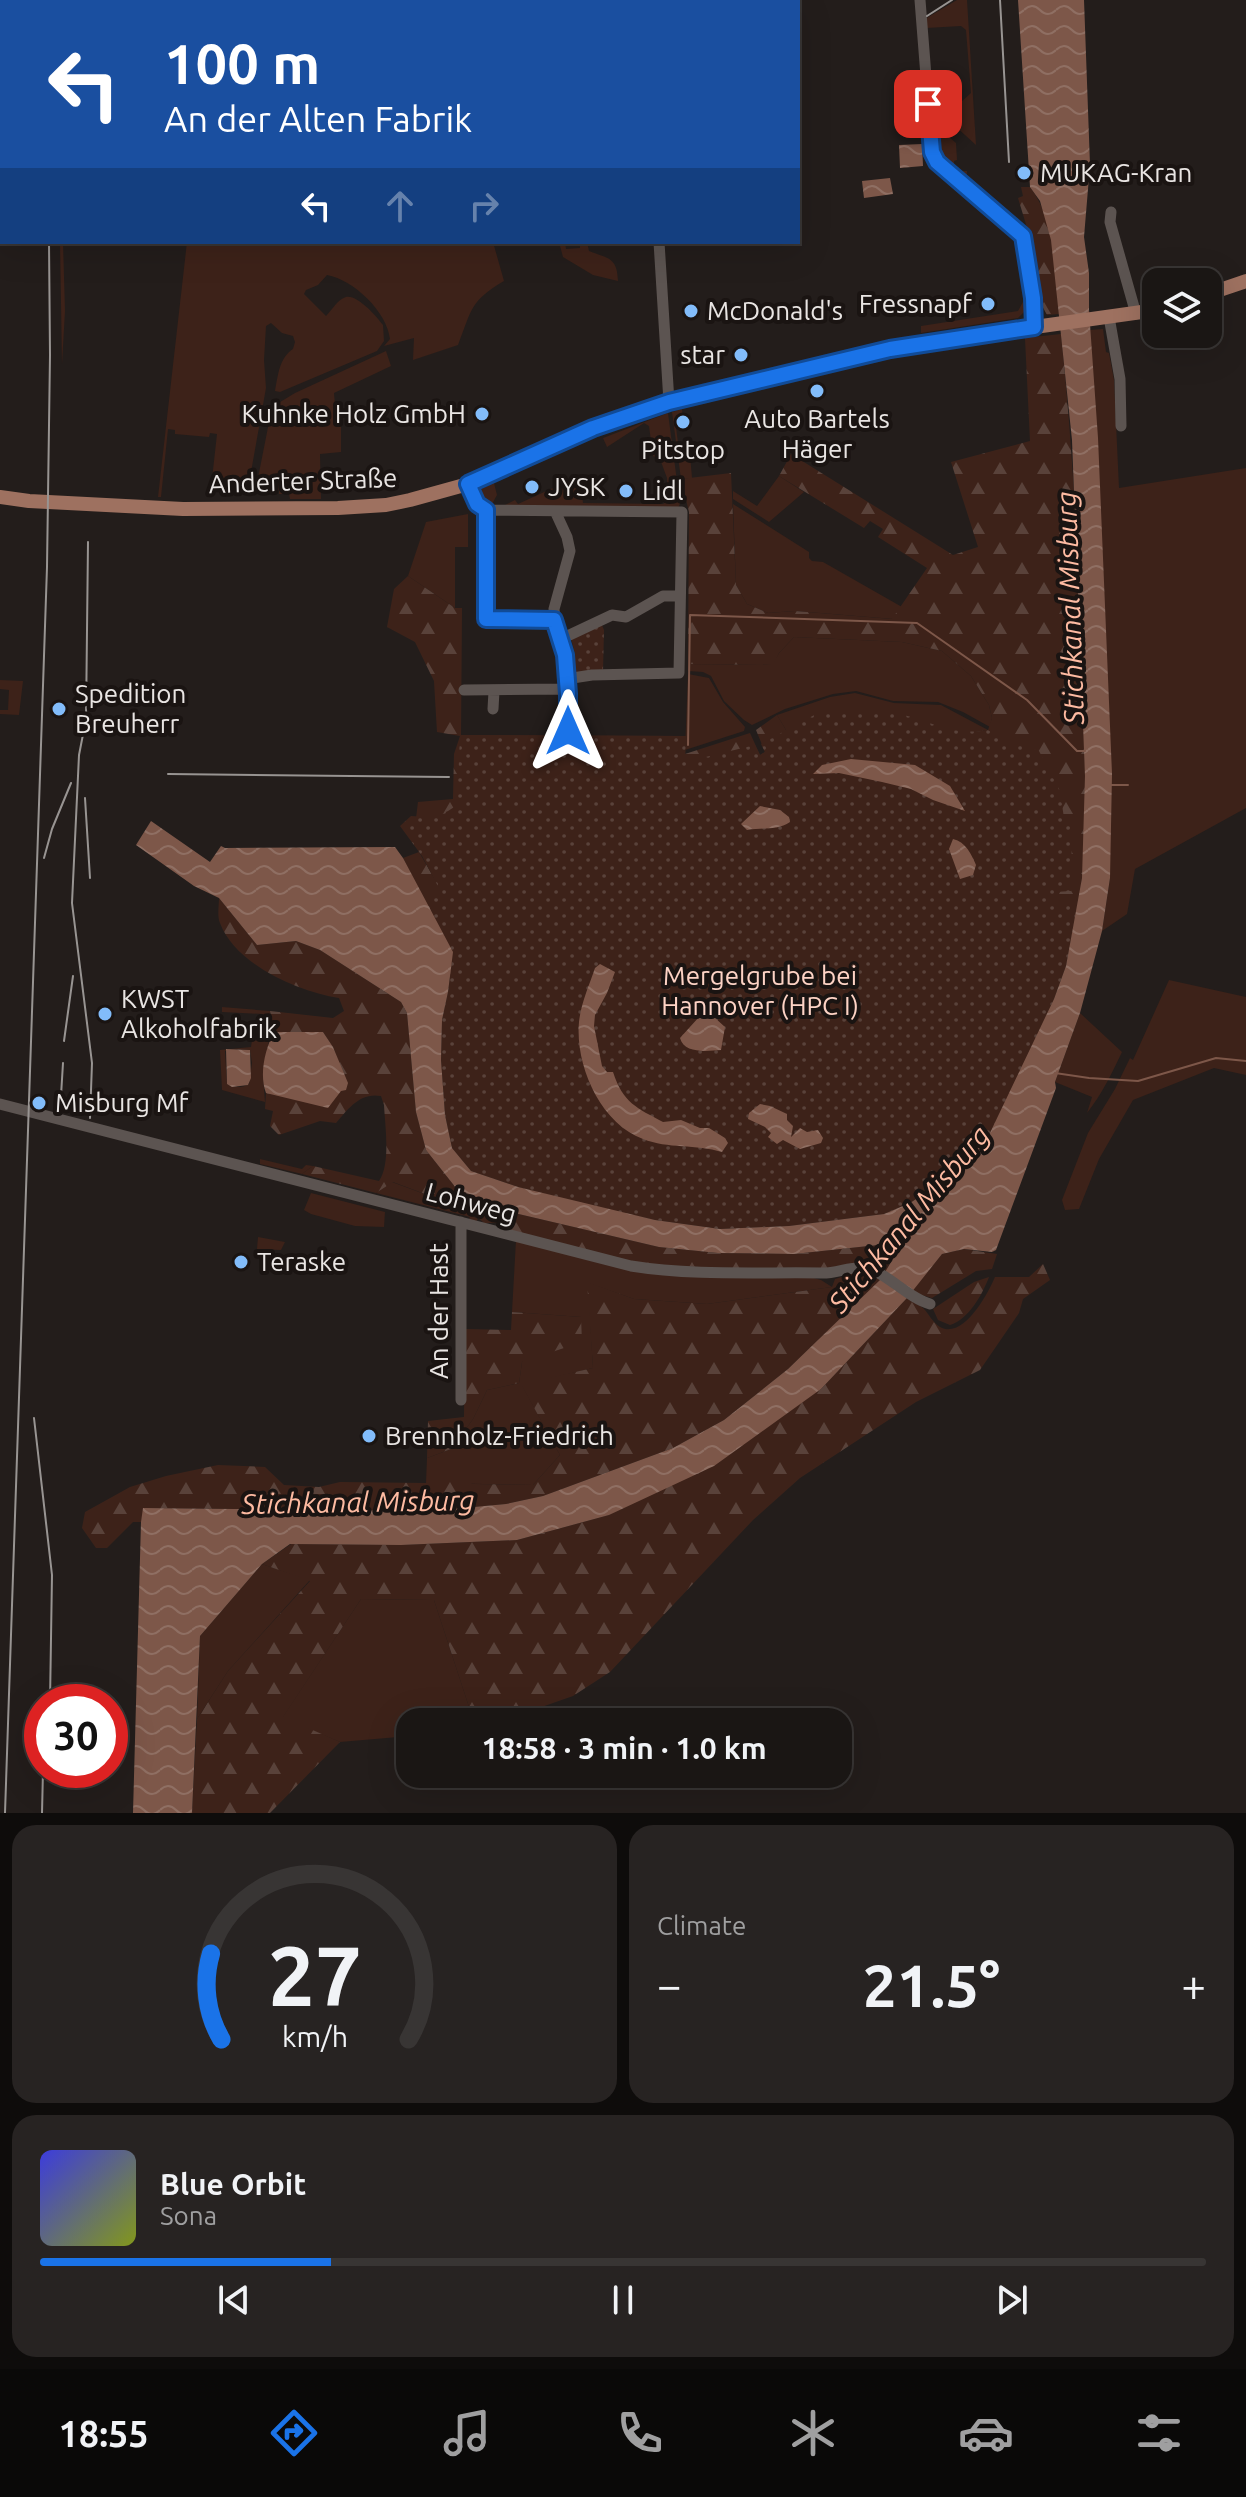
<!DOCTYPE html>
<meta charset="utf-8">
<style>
body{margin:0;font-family:Ubuntu,sans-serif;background:#272322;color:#f1f3f6;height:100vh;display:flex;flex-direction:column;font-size:30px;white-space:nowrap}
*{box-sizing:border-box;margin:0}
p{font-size:26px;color:#9f9fa0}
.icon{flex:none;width:44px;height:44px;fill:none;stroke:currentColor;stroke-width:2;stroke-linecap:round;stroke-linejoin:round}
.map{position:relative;height:1813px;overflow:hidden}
.drawer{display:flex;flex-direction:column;gap:12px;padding:12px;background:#0e0c0b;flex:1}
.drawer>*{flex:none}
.guide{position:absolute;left:0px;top:0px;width:800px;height:244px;box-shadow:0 8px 32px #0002,0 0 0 2px #383534;background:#1a4fa0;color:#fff;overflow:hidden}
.tools{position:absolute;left:1142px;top:268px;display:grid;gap:16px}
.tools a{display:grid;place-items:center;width:80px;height:80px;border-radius:16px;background:#1a1614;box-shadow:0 8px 32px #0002,0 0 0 2px #383534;font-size:40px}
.speed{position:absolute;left:24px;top:1684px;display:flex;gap:16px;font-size:40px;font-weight:700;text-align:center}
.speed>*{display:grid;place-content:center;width:104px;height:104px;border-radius:50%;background:#1a1614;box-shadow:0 8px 32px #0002,0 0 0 2px #383534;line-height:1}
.speed .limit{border:12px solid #d22;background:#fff;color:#111}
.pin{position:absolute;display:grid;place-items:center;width:68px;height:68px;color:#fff;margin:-34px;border-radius:16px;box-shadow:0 4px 12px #0006}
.me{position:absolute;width:88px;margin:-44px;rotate:0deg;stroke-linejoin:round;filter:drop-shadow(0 0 6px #0008)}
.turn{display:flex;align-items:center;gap:28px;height:168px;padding:0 32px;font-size:36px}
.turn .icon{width:104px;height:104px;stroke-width:2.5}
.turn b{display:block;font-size:56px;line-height:68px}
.lanes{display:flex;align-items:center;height:76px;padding:0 32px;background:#0003;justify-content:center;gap:40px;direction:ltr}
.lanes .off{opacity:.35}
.big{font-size:60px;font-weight:700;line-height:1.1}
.drawer .tile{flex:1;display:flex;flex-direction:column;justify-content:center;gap:12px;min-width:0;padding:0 28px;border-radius:24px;background:#272322}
.drawer .dial{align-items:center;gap:0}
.dial svg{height:208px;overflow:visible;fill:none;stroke:#383534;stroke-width:7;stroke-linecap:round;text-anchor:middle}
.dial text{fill:#f1f3f6;stroke:none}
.song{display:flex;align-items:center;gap:24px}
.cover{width:96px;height:96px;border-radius:12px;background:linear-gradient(135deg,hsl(240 70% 55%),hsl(70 70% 35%))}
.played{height:8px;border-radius:4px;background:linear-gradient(90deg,#1a73e8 25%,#383534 25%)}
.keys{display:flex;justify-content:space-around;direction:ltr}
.heat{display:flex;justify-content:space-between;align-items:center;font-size:44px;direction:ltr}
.drawer .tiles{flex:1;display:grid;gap:12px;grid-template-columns:1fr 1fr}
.tile:last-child{grid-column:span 2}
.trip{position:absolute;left:396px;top:1708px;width:456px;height:80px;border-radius:24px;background:#1a1614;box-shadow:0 8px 32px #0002,0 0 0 2px #383534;font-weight:700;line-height:80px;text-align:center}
.tab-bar{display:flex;height:128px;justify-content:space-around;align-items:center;background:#0a0908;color:#9f9fa0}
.tab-bar .icon{width:56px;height:56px}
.tab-bar .current{color:#1a73e8}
.tab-bar b{font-size:36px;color:#f1f3f6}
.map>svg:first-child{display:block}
.green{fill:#3d2219;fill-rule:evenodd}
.forest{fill:url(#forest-firs)}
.park{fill:url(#park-dots)}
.water{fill:url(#water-waves)}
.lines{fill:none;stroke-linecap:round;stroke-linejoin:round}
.stream{stroke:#7d5749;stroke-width:2}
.minor{stroke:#5c5451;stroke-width:11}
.major{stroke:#9e7160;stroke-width:14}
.rail{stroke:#989492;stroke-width:2}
.route-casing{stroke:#114b97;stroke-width:20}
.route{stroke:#1a73e8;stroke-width:14}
.poi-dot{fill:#82bcfa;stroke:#1a1412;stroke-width:3}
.labels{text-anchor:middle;stroke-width:8;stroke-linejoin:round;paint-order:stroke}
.poi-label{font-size:26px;fill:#e9e5e3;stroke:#1a1412;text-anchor:start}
.street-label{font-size:26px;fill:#e9e5e3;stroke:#1a1412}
.park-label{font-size:26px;fill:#fdd3c5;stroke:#1a1412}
.water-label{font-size:28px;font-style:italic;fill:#febba2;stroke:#1a1412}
</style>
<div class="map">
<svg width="1246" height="1813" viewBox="0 0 1246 1813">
<defs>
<pattern id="forest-firs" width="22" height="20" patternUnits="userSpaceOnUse" patternTransform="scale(2)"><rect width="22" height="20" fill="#3d2219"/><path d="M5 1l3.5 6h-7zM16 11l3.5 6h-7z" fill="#59423a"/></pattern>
<pattern id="park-dots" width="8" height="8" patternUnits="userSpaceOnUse" patternTransform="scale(2)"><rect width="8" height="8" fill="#3d2219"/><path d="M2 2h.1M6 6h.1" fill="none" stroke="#59423a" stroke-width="1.8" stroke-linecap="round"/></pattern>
<pattern id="water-waves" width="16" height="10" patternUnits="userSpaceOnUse" patternTransform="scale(2)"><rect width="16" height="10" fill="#7d5749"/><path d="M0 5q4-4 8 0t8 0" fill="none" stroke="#8f6f63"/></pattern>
</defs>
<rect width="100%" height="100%" fill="#231d1b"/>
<path class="green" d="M57,0H290L289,2H57Z
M324,0H455L456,2H323Z
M957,0H967L976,145L954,125L934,126L935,102L939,120C945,124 956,121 962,117L961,102L971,93L966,30L961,26L926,28L925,19Z
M941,137H949L956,143L957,160L954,161V171H967V183C953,171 940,162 936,144Z
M60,242H63L65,311L62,364Z
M187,242H493L504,281C470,301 472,309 458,345L413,360L414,338L384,346L390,339C387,312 354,280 327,275L318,285L306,290L304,294L326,316C332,310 338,299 346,297C358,295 376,316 383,325L384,341L377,351L280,392L275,391C278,376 279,358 293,349L295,342L293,336L282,333L271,323L266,326L264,360L266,388L251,472L232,489L211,488L217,434L210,433L209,437L175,434V430L168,429L161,497H158Z
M559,242H565L566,249L580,248V242H587L589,251C609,259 617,257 618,281L593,275L563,257Z
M1024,300L1027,302L1024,312L1018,318L921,333V326L1018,311Z
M1103,329L1106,352L1109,353L1114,380L1119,488L1246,468V808L1135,869L1127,914L1102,931L1110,878L1090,330Z
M386,351L391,366L334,393L336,417L341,418V452L320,454L321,499H290L289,494H279V490L256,488L272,407L295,393Z
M682,409L683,418L675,419L679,451L692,450L681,453V455L690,454L692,478L681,479L672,412Z
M668,413L680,504L678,508L510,509L505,505L515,500L518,504L553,488H570L571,478H577L581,487L583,503L663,504L668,501L667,478L660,459L653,456L649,426L644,423L607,447L603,438Z
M779,476L804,492L769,522L733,499V491L757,506Z
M494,483L497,495L491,506L480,501L477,491Z
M733,504L809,552V558L812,561L823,562L902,607L893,619L795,611L768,613L747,604L736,585Z
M468,514V547H455V608L408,576L426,522Z
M794,637L902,642L942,651L971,676L989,705L992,718L990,727L963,712L938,702L893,701L856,691L833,694L785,709L752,725L744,720L724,701L711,676L703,672L688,671V664L772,665L779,653Z
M688,674L709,678L723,702L745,727L744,731L685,750Z
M0,680L23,681L19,715L0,714V710H8L9,690L0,689Z
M855,693L894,703L941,705L988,730L969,733L951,731L792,740L777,715L830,697Z
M1169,980L1246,997V1075L1214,1068L1133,1100L1099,1159L1079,1209L1065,1210L1062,1200L1088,1133L1115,1089L1130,1058L1133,1060Z
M222,1007L270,1011L274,1032L269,1040L263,1075L265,1102L222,1090L220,1050L251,1047L252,1040L260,1041L263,1034V1014L222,1012ZM232,1049L250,1050L252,1063L249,1084C243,1088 234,1088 227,1084L225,1051Z
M1080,1013L1122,1052C1112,1073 1102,1094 1087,1113L1092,1097L1055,1082Z
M260,1159L302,1169L306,1165L313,1166L302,1174L260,1164Z
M392,1182L449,1203L478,1219L476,1222L469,1219L470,1217L376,1193Z
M311,1193L385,1212L384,1227L355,1226L311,1214L304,1210Z
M258,1237L285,1242L281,1250L257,1249Z
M516,1240L803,1275L821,1280L832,1287L707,1304L634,1299L588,1283L593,1368L522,1385L560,1455L533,1485L426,1483L427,1458L451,1449L473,1419L487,1390L519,1383L522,1362L581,1317L512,1312Z
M861,1271L881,1279L868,1292L855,1288L832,1287L835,1279Z
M262,1564L310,1580L228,1671L197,1719L200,1636Z
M361,1599L434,1600L474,1722H410V1736L340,1742L282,1718Z"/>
<path class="forest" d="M1021,187H1030C1056,221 1055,272 1059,314L1047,315L1039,300L1028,231L1018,198L1023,196Z
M1061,334C1074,459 1080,585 1083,710C1085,773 1090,841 1078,904L518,1187L425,902L403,858L419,852L497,988L414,835L418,802L453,799L454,754L460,736L437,732L434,681L415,642L387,627L394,589L408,576L455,608H462L461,735L686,736L685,754L750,733L760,755L765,752L756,730L777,715L792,740L951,731L969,733L988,730L992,718L989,705L971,676L942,651L902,642L794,637L779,653L773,665L688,664L689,512L681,479L731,473L736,585L747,604L768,613L795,611L892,619L927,568L878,537L883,529L870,521L864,528L779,476L791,454L953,555L978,547L951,462L1030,441L1025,338Z
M219,898L257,945L296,941L320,950L401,1002L407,1013L416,1112L426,1150L456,1188L506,1211L659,1247L718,1253L794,1254L887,1244L894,1252L885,1274L863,1262L847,1267L807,1270H732L624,1261L503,1229L496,1223H484L475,1215L449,1203L393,1182L376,1193L302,1174L313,1166L379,1181C391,1164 385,1125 384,1105L381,1096C360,1092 348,1109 336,1123L320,1121L279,1135L270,1126L273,1111L265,1109L266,1093L276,1094L339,1062L333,1047L323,1032H274L270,1011L333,1018L344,1011L339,998C298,992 235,964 220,923C217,916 219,906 219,898Z
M964,1249L997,1254L992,1269L976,1271L932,1298L911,1292L942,1254Z
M1043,1264L1050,1280L1023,1299L1019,1313L980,1370L916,1402L800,1478L753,1520L610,1672L573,1696L499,1722H474L434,1600L361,1599L283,1717L340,1742L270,1813H192L197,1719L228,1671L310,1581L262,1564L291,1544L401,1545L517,1540L609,1515L821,1389L907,1298C912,1301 918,1304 923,1308C929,1314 932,1322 940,1327C963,1340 988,1294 995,1277H1029Z
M989,1277C982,1295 969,1319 950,1325L938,1320L933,1309L974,1282Z
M587,1282L634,1299L707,1304L832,1287L855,1288L868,1292L788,1369L724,1420L673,1448L543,1496L506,1504L431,1511L144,1508L141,1522H133L107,1548H96L82,1528L85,1512L130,1487L166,1476L218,1465L265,1467L284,1485L319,1487L340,1482L426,1483L454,1468L472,1484L533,1485L560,1455L521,1384L593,1368Z
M512,1312L581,1317L582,1342L522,1362L519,1383L487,1390L473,1419L451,1449L427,1458L428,1421L464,1417L465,1329L511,1330Z"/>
<path class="park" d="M601,623L604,630L603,671L574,674L575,654L571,638Z
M861,711C872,711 883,711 893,713C931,719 948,737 988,730L1003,740L1039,751L1060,791L1064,818L1072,826L1071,891L1055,892L1056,903L1078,904L1066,966L1054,999L1023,1068L988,1137L954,1174L910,1203L884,1214L789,1226L720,1229L655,1220L592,1206L518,1187L471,1171L452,1148L445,1115L441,1060L442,1020L448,992L453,952L425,902L441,892L422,856L400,826L411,816C430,818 441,817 457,805L460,735L686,736L685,762L755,745L760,755L765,752L761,744L818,713Z"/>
<path class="water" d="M1018,0H1084L1090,165L1084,237L1089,273V310L1098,438L1112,774L1110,878L1102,931L1080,1013L1055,1082L1056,1088L996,1250L992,1252L964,1249L942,1254L907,1298L821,1389L714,1466L609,1515L517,1540L401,1545L290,1544L262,1564L200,1636L192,1813H133L141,1522L143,1508L431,1511L506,1504L543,1496L673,1448L724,1420L788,1369L881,1279L891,1262L894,1252L887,1244L794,1254L718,1253L659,1247L506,1211L456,1188L426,1150L416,1112L407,1013L401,1002L320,950L296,941L257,945L219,898L194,886L136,845L151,821L210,862L221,846L225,848L395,847L403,858L453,952L448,992L442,1020L441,1060L445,1115L452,1148L471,1171L518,1187L655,1220L720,1229L789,1226L884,1214L910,1203L954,1174L988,1137L1054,999L1066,966L1082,878L1085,776L1072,440L1051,240L1040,201L1030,187Z
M922,144L923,166L900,168L899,145Z
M890,178L893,194L864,198L862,181Z
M851,759L915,765L950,786L965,811L933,800L911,789L882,782L839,773L813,774L822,765Z
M760,806L780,810L789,817L790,822C777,831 762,827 747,830L741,824Z
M953,839C966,842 971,854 976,865L973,875L960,879L949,849Z
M600,964L615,972L607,993L595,1015L594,1026L602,1066L607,1072H613C623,1103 637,1108 663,1122L681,1120L700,1128H709L725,1138L728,1143L722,1152C696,1144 668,1149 643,1139C600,1123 575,1065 579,1022C581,1003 589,986 595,968Z
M699,1017L715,1018L725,1027L721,1050C707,1051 684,1054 680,1038Z
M274,1032H323L333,1047L348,1083L346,1090L341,1091L328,1108L266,1093C259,1075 265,1049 274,1032Z
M226,1049L250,1050L251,1078L248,1085L232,1087L227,1084Z
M760,1104L770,1106L787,1114V1120L793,1126L791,1137L800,1128L807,1132L818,1130L823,1138L821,1143L800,1149L783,1140L777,1144L768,1137L771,1133L765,1127L748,1119L749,1113Z"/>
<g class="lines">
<path class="stream" d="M688,745L690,615L917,623L1027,700L1077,751H1085
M1111,785H1128
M1055,1073L1089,1078L1138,1081L1216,1058L1246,1061"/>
<path class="minor" d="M641,0V2
M920,0L932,152L937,162L945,171L1023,236L1033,298L1034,327
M1111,212L1110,222L1136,314
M659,242L669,402
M1109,317L1120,379L1121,426
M468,484L477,504L486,510L682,512L679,673L592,675L566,679
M486,510V619L554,620
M555,511L567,537L570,551L554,609L555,624L561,639L612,615L626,617L663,596H679
M561,639C569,669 568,701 568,731
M464,690L568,689
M493,709L494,691
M0,1104L631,1266C693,1276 759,1272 823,1273C837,1273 852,1266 865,1268C887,1272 906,1297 930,1304
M461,1400V1222"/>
<path class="major" d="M1208,294L1246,281
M0,497L29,501L183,509L338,508L386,505L410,500L468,484L620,417L693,395L921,343L1156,310"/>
<path class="rail" d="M34,0V2
M1000,0L1009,162
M927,16L952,0
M88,542L86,719L79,755L72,903L92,1063L90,1118
M168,774L449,777
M85,798L90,878
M44,858L52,829L71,783
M64,1041L73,976
M60,1112L63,1063
M34,1418L52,1575L50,1702
M5,1813L47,567L50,355L49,242
M42,1813L43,1770"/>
</g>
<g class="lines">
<g class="route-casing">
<path id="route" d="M568,731V694L565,655L554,620L486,619V510L477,504L468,484L593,428L669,402L890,349L1034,327L1033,298L1023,236L937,162L932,152L928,104"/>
</g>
<use href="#route" class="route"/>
</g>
<g class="poi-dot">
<circle cx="1024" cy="173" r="8"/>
<circle cx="988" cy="304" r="8"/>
<circle cx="691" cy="311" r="8"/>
<circle cx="741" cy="355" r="8"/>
<circle cx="817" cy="391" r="8"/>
<circle cx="482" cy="414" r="8"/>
<circle cx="683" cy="422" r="8"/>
<circle cx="532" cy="487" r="8"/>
<circle cx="626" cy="491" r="8"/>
<circle cx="59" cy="709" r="8"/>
<circle cx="105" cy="1014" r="8"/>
<circle cx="39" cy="1103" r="8"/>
<circle cx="241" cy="1262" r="8"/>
<circle cx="369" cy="1436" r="8"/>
</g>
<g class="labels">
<g class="poi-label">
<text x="1040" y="182">MUKAG-Kran</text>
<text x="972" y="313" text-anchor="end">Fressnapf</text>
<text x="707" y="320">McDonald's</text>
<text x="725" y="364" text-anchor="end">star</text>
<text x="466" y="423" text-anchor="end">Kuhnke Holz GmbH</text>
<text x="817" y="428" text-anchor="middle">Auto Bartels<tspan x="817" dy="30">Häger</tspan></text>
<text x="683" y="459" text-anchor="middle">Pitstop</text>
<text x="548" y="496">JYSK</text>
<text x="642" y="500">Lidl</text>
<text x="75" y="703">Spedition<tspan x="75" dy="30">Breuherr</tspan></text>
<text x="121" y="1008">KWST<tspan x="121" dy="30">Alkoholfabrik</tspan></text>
<text x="55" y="1112">Misburg Mf</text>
<text x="257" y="1271">Teraske</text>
<text x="385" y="1445">Brennholz-Friedrich</text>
</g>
<g class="street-label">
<text transform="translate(303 481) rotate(-2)" y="9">Anderter Straße</text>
<text transform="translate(471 1203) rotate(15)" y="9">Lohweg</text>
<text transform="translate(439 1311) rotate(-90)" y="9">An der Hast</text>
</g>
<g class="park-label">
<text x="760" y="985">Mergelgrube bei<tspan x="760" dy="30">Hannover (HPC I)</tspan></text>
</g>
<g class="water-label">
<text transform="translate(1070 608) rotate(-92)" y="10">Stichkanal Misburg</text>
<text transform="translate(909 1219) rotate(-50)" y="10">Stichkanal Misburg</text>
<text transform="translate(358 1502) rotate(-1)" y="10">Stichkanal Misburg</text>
</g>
</g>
</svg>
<div class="tools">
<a><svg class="icon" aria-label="layers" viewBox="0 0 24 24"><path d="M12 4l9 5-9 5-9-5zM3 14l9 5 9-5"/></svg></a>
</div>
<div class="speed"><div class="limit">30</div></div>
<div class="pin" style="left:928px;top:104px;background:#d93025"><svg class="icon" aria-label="arrive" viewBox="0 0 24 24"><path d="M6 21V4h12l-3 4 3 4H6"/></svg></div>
<svg class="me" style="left:568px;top:731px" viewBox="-20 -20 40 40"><path d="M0-17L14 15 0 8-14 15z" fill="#1a73e8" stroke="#fff" stroke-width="4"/></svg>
<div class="trip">18:58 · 3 min · 1.0 km</div>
<div class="guide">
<div class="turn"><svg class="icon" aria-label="left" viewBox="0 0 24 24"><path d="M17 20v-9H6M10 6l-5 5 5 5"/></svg><div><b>100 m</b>An der Alten Fabrik</div></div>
<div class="lanes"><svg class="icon" aria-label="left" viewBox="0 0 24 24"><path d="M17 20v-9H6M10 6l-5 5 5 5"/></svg><svg class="icon off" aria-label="ahead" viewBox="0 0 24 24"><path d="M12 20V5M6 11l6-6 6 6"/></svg><svg class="icon off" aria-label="right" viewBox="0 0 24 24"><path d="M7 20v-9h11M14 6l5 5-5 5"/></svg></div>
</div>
</div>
<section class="drawer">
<div class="tiles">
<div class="tile dial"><svg viewBox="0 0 100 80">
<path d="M14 69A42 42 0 1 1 86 69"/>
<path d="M14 69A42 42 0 0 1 10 36" stroke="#1a73e8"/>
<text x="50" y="56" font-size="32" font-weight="700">27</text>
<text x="50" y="72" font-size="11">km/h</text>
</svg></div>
<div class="tile"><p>Climate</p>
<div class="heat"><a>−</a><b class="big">21.5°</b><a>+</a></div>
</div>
<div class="tile">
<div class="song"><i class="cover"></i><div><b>Blue Orbit</b><p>Sona</p></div></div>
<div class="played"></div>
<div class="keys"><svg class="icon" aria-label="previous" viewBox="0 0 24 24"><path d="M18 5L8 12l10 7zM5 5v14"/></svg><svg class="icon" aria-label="pause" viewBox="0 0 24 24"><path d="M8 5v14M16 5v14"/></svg><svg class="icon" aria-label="next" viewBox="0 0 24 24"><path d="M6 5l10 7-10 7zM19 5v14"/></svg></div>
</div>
</div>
</section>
<nav class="tab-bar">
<b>18:55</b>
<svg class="icon current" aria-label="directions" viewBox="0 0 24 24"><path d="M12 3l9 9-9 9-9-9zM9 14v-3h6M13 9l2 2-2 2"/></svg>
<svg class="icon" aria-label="music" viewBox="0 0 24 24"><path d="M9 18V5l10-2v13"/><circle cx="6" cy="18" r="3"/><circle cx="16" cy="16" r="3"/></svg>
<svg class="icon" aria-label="phone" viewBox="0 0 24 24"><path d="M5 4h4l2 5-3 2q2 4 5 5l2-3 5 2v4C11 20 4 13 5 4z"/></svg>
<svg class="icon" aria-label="climate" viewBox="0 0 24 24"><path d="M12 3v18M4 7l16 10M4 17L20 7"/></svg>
<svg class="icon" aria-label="car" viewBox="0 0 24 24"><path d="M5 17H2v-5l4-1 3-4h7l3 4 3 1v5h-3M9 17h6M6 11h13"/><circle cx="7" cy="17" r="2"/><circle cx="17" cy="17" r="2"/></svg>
<svg class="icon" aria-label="filters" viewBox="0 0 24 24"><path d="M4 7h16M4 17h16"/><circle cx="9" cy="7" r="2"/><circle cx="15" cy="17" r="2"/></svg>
</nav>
